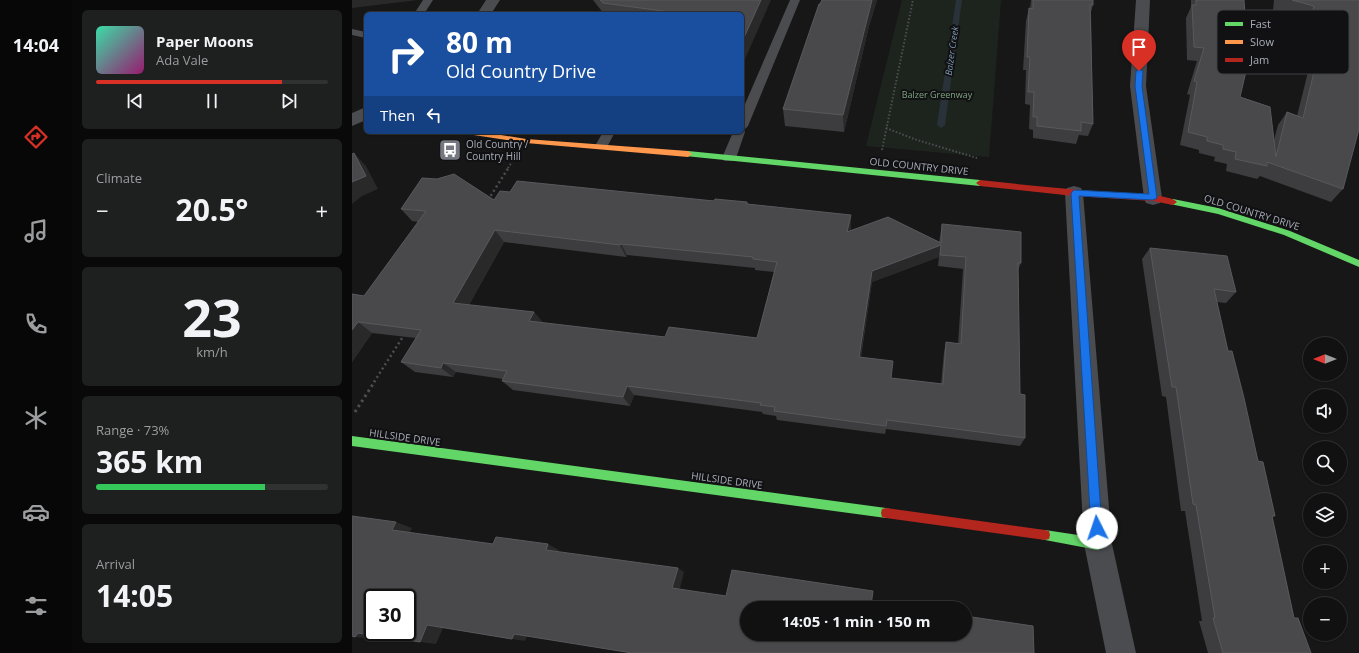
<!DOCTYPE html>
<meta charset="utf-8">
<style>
body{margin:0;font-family:"Open Sans",sans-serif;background:#1e1f1f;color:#f1f3f6;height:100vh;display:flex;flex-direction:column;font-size:15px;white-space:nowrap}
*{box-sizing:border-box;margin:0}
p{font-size:13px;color:#9c9d9f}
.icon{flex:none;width:22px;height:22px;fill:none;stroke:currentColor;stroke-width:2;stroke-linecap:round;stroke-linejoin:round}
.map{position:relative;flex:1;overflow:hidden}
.panel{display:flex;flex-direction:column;gap:10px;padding:10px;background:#090909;width:280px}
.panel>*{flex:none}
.guide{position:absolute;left:12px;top:12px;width:380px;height:122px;border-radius:6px;box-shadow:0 1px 3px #0004,0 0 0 1px #303131;background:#1a4fa0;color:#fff;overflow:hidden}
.needle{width:26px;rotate:270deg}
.buttons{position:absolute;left:951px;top:337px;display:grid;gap:8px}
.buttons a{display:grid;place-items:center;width:44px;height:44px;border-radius:50%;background:#111;box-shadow:0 1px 3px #0004,0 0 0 1px #303131;font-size:20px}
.speed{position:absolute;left:12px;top:589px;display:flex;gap:8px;font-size:20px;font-weight:700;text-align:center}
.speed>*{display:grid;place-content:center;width:52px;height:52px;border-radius:50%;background:#111;box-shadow:0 1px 3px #0004,0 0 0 1px #303131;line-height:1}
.speed .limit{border:2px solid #111;border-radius:6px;background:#fff;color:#111}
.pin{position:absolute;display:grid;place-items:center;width:34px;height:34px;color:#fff;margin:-41px -17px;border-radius:50% 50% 50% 0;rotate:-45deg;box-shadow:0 0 4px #0007}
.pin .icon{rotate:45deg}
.me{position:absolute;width:44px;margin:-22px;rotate:356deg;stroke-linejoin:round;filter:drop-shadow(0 0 3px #0008)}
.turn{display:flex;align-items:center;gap:14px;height:84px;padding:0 16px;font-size:18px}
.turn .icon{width:52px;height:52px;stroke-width:2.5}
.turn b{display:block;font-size:28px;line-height:34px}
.then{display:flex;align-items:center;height:38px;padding:0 16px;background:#0003;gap:8px;font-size:15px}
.big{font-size:30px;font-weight:700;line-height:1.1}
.panel .tile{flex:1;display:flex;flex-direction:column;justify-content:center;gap:6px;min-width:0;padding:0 14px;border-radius:6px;background:#1e1f1f}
.panel .dial{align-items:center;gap:0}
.dial b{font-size:52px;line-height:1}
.song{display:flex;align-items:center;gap:12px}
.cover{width:48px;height:48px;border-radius:6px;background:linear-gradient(135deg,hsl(160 70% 55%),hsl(320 70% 35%))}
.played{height:4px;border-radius:2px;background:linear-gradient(90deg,#d93025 80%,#303131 80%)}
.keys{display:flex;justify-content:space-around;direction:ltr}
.heat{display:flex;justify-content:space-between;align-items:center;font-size:22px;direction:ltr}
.charge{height:6px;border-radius:3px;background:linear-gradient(90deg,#34c759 73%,#303131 0)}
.trip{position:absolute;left:388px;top:601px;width:232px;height:40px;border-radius:20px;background:#111;box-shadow:0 1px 3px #0004,0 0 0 1px #303131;font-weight:700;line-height:40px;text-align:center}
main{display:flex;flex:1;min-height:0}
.menu{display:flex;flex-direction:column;width:72px;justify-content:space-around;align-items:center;background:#070707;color:#9c9d9f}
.menu .icon{width:28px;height:28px}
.menu .selected{color:#d93025}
.menu b{font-size:18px;color:#f1f3f6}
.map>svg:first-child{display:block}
.green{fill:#1d241e}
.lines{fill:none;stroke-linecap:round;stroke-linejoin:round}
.stream{fill:#2a3239;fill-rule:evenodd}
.path-far2{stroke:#4d4e52;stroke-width:2;stroke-dasharray:1.5 2;stroke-linecap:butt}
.path-far1{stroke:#4d4e52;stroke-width:2.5;stroke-dasharray:2 3;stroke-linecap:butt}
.path{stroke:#4d4e52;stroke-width:3;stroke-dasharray:2.5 3.5;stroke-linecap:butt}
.lane{fill:#4b4c50;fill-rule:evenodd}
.street{fill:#4b4c50;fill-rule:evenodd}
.fast{fill:#63d668;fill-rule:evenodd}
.slow{fill:#ff974d;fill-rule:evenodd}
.jam{fill:#b3261e;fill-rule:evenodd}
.wall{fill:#3d3d3f;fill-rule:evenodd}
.shaded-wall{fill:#29292a}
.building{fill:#49494c;stroke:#58595d;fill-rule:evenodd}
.route{fill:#1a73e8;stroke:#114b97}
.labels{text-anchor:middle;stroke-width:4;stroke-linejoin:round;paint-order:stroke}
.far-water-label{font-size:9px;font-style:italic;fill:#7f9bb3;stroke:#111113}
.far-park-label{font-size:9px;fill:#7fa381;stroke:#111113}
.poi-label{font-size:10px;fill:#a8adb8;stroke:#111113;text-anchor:start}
.street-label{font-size:10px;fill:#a8adb8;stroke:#111113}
.key{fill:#111113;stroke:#3e4045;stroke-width:1}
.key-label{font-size:11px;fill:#a8adb8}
</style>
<main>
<nav class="menu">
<b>14:04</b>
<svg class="icon selected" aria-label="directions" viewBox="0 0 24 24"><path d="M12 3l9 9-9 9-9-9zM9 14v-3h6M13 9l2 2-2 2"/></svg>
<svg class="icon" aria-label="music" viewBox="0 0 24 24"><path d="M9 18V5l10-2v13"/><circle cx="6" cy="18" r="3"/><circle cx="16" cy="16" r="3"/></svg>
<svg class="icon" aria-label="phone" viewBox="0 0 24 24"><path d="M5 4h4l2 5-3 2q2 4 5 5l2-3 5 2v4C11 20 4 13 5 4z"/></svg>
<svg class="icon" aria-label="climate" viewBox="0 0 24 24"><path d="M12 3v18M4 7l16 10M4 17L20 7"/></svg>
<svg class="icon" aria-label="car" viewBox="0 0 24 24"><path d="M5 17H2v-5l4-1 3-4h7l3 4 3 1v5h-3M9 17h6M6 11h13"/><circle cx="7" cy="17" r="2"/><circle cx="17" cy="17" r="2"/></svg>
<svg class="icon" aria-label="filters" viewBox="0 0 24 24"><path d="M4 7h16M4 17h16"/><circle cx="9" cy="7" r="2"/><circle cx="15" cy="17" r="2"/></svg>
</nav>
<section class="panel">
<div class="tile">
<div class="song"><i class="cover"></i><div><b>Paper Moons</b><p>Ada Vale</p></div></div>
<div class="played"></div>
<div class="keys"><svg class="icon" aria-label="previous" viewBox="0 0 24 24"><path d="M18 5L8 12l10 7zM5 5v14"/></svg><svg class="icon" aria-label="pause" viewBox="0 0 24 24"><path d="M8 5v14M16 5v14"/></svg><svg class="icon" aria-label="next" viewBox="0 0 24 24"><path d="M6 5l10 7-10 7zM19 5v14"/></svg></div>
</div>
<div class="tile"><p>Climate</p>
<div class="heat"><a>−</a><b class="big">20.5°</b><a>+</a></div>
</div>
<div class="tile dial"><b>23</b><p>km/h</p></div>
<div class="tile"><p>Range · 73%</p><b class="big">365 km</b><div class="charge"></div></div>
<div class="tile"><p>Arrival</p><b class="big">14:05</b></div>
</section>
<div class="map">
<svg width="1007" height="653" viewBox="0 0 1007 653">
<rect width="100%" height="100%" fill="#171717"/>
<path class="green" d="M550,0H649L637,157L514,146Z"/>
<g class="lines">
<path class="stream" d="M604,0H610L593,125L589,128L585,125Z"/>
<path class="path-far2" d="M534,128L562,139L625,158
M530,150L561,0
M156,168L160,162"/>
<path class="path-far1" d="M136,200L157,167
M22,382L52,335"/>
<path class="path" d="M3,412L23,381"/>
<path class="lane" d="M71,0H81L72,14H62Z
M438,0H448L396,126L392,130L393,132L384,158L382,161H372L370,158L381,132H390V111Z
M0,29L14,32V38L0,35Z
M251,132H263L254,149H244L243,146Z"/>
<path class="street" d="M134,0H148L139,14H125Z
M784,0H798L794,86L810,198L808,203L801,205L794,203L792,198L778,86Z
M14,107V120L0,126V113Z
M722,186L729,188L731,193L760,544L784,653H754L732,544L713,193L715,188Z"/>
<path class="fast" d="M336,151L628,180L632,183L628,186L333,156V152Z
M821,199L866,208L938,231L1007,260V267L932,235L866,214L818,204L817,202L818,200Z
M0,436L534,508L538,509L539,513L538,517L534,518L0,446Z
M693,530L746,538L750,540L752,544L750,548L746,550L693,540L689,539L688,535L689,531Z"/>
<path class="slow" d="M111,132H131L174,139L336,151L340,154L336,157L174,143L115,134Z"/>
<path class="jam" d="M628,180C681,186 734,191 787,194C795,195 820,196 825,202L821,205L801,201L722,196L628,186L624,183Z
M534,508L693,530L697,531L698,535L697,539L693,540L534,518L530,517L529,513L530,509Z"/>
</g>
<path class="wall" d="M241,0H419L390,14H252Z
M470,0H525L517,26L492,132L433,126L431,109Z
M679,0H741V5L739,12L741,124L736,136L727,135L724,144L681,138V130L677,129L678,105L673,104L674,70H671L674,21L677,8L678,9Z
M839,0H892L893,15L890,21L888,97L922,140L926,125L935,112L945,116L958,64L950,62L956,37L949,35L953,19L921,10L922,0H1007L991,189L979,202L908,176L905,179L874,171L875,164L862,161L863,157L847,153V150L828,145L838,95L835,94L845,61L835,60L834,18L839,7Z
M158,192L362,201L395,202L396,204L499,227L498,231L587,243L588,236L590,224L669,263L666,270L668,394L673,438L668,446L534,429L533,434L425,420L424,416L411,414L410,412L282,395L278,406L161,390L150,381L151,379L104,372L101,377L63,372L49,362L64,338L20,333L0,362V294L12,296L66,222L60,221L49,209L142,200ZM152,242L274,257L275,255L403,268V270L422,272L405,338L313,337L191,323L182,312L117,305ZM587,257L586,266L611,269L606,344L594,342L592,352L589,384L539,378L509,357L520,282Z
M798,248L884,292L874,303L865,302L876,351L906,461L923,516L920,517L942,618L959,653H856L847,621H850L833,511H829L814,397L810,396L790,259Z"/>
<path class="shaded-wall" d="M0,0H66L0,8Z
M409,0H419L390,66V42Z
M520,0H525L517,26L492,132L491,115Z
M2,153L14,166L26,189L10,196L0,204V182Z
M499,215V227L496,244L495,232Z
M143,230L152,242L112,314L101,303Z
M269,244L275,255L274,257L268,245Z
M589,245L587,257L520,282L507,367V357L520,271Z
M182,312L191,323L177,321Z
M6,322L20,333L0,362V330Z
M91,363L104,372L101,377L89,368Z
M275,386L282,395L278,406L271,397Z
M44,522L60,528L56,536L40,530Z
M196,544L207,550L205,555L194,550Z
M326,568L332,572L327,592L320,588Z
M75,625L91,628L84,644L68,642Z
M6,633L24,635L22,639L3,637Z
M162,634L175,636L173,641L160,639Z"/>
<path class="building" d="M248,0H409L390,42V14H333L251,3Z
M470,0H520L491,115L431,109L467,4H468Z
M681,0H741V5H738L741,124L729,122V131L685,126V117H681L682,92H676L678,57H675L677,8L681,9Z
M844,0H892L893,15L889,14L895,67L888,97L918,107L924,157L935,112L951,118L967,51L959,49L965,24L958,22L962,6L940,0H1007V129L991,189L915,162V166L883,159L884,152L871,149V145L855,141V137L836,132L845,82L842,81L852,48L842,47L840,5H844Z
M2,153L14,176L0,182V154Z
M102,174L142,200L148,191L158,192L165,181L362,201L363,199L395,202V204L499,215L495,232L536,217L589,243L590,224L669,232V263H666L668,394L673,395V438L535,420L534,426L422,411L423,407L408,405L409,403L275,386L271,397L150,381L155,371L91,363L89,368L49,362L69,330L6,322L0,330V294L12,296L74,211L49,209L70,178L85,179ZM143,230L268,245L269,244L401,257V259L425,262L405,338L317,327L313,337L177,321L182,312L101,303ZM589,245L588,255L614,257L609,344L594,342L591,384L539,378L541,361L507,357L520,271Z
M798,248L875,256L884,292L862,289L876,351H880L892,398L906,461L911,462L923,516H920L942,618H946L959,653H871L861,618H863L844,505L841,504L824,387H820Z
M0,516L44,522L40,530L141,544L144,537L196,544L194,550L326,568L320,588L374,596L380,570L521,591L519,606L533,608H395V634H613V616L681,626L682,653H280L162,634L160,639L75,625L68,642L6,633L3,637L0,636ZM21,598H55V632H21Z"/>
<path class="route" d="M787,69L791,71L790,86L805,198L801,200L727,196L750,528L749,532L745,533L741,532L739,528L719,193L722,190L797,194L783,86L784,71Z"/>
<defs>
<g id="bus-square" transform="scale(1.15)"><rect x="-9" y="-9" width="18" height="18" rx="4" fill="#757880" stroke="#111113"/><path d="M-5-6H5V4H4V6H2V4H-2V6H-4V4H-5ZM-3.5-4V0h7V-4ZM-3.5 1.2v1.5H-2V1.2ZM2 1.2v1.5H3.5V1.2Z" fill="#fff"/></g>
</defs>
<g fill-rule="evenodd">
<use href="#bus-square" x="98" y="150"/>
</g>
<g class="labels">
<g class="far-water-label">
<text transform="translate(600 51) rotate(-82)" y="3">Balzer Creek</text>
</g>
<g class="far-park-label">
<text x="585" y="98">Balzer Greenway</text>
</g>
<g class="poi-label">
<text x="114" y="148">Old Country /<tspan x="114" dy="12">Country Hill</tspan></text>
</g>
<g class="street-label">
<text transform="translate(567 166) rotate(6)" y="4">OLD COUNTRY DRIVE</text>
<text transform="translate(900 212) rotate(17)" y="4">OLD COUNTRY DRIVE</text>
<text transform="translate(53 437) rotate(8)" y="4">HILLSIDE DRIVE</text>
<text transform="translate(375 480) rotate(8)" y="4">HILLSIDE DRIVE</text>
</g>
</g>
<rect x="865" y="10" width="132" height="64" rx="6" class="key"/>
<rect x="873" y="22" width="18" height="4" fill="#63d668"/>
<rect x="873" y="40" width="18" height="4" fill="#ff974d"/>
<rect x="873" y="58" width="18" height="4" fill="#b3261e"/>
<g class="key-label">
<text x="898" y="28">Fast</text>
<text x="898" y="46">Slow</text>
<text x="898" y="64">Jam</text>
</g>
</svg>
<div class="buttons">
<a><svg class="needle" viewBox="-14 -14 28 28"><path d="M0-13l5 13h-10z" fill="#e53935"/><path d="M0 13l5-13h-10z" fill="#9c9d9f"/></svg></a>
<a><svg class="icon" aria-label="sound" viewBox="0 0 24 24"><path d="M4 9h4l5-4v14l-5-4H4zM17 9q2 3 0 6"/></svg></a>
<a><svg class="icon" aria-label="search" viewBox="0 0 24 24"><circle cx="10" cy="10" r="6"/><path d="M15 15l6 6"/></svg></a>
<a><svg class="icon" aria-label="layers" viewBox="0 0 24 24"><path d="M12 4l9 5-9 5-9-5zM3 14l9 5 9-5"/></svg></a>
<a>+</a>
<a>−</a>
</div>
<div class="speed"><div class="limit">30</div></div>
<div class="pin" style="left:787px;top:71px;background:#d93025"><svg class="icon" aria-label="arrive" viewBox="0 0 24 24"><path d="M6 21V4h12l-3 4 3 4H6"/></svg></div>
<svg class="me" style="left:745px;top:528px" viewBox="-20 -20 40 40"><circle r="19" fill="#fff"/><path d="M0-13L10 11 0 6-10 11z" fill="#1a73e8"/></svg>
<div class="trip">14:05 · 1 min · 150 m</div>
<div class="guide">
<div class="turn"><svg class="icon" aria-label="right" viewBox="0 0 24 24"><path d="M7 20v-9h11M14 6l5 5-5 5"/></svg><div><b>80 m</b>Old Country Drive</div></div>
<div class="then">Then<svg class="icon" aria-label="left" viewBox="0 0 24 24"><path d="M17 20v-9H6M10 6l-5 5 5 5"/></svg></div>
</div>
</div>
</main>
